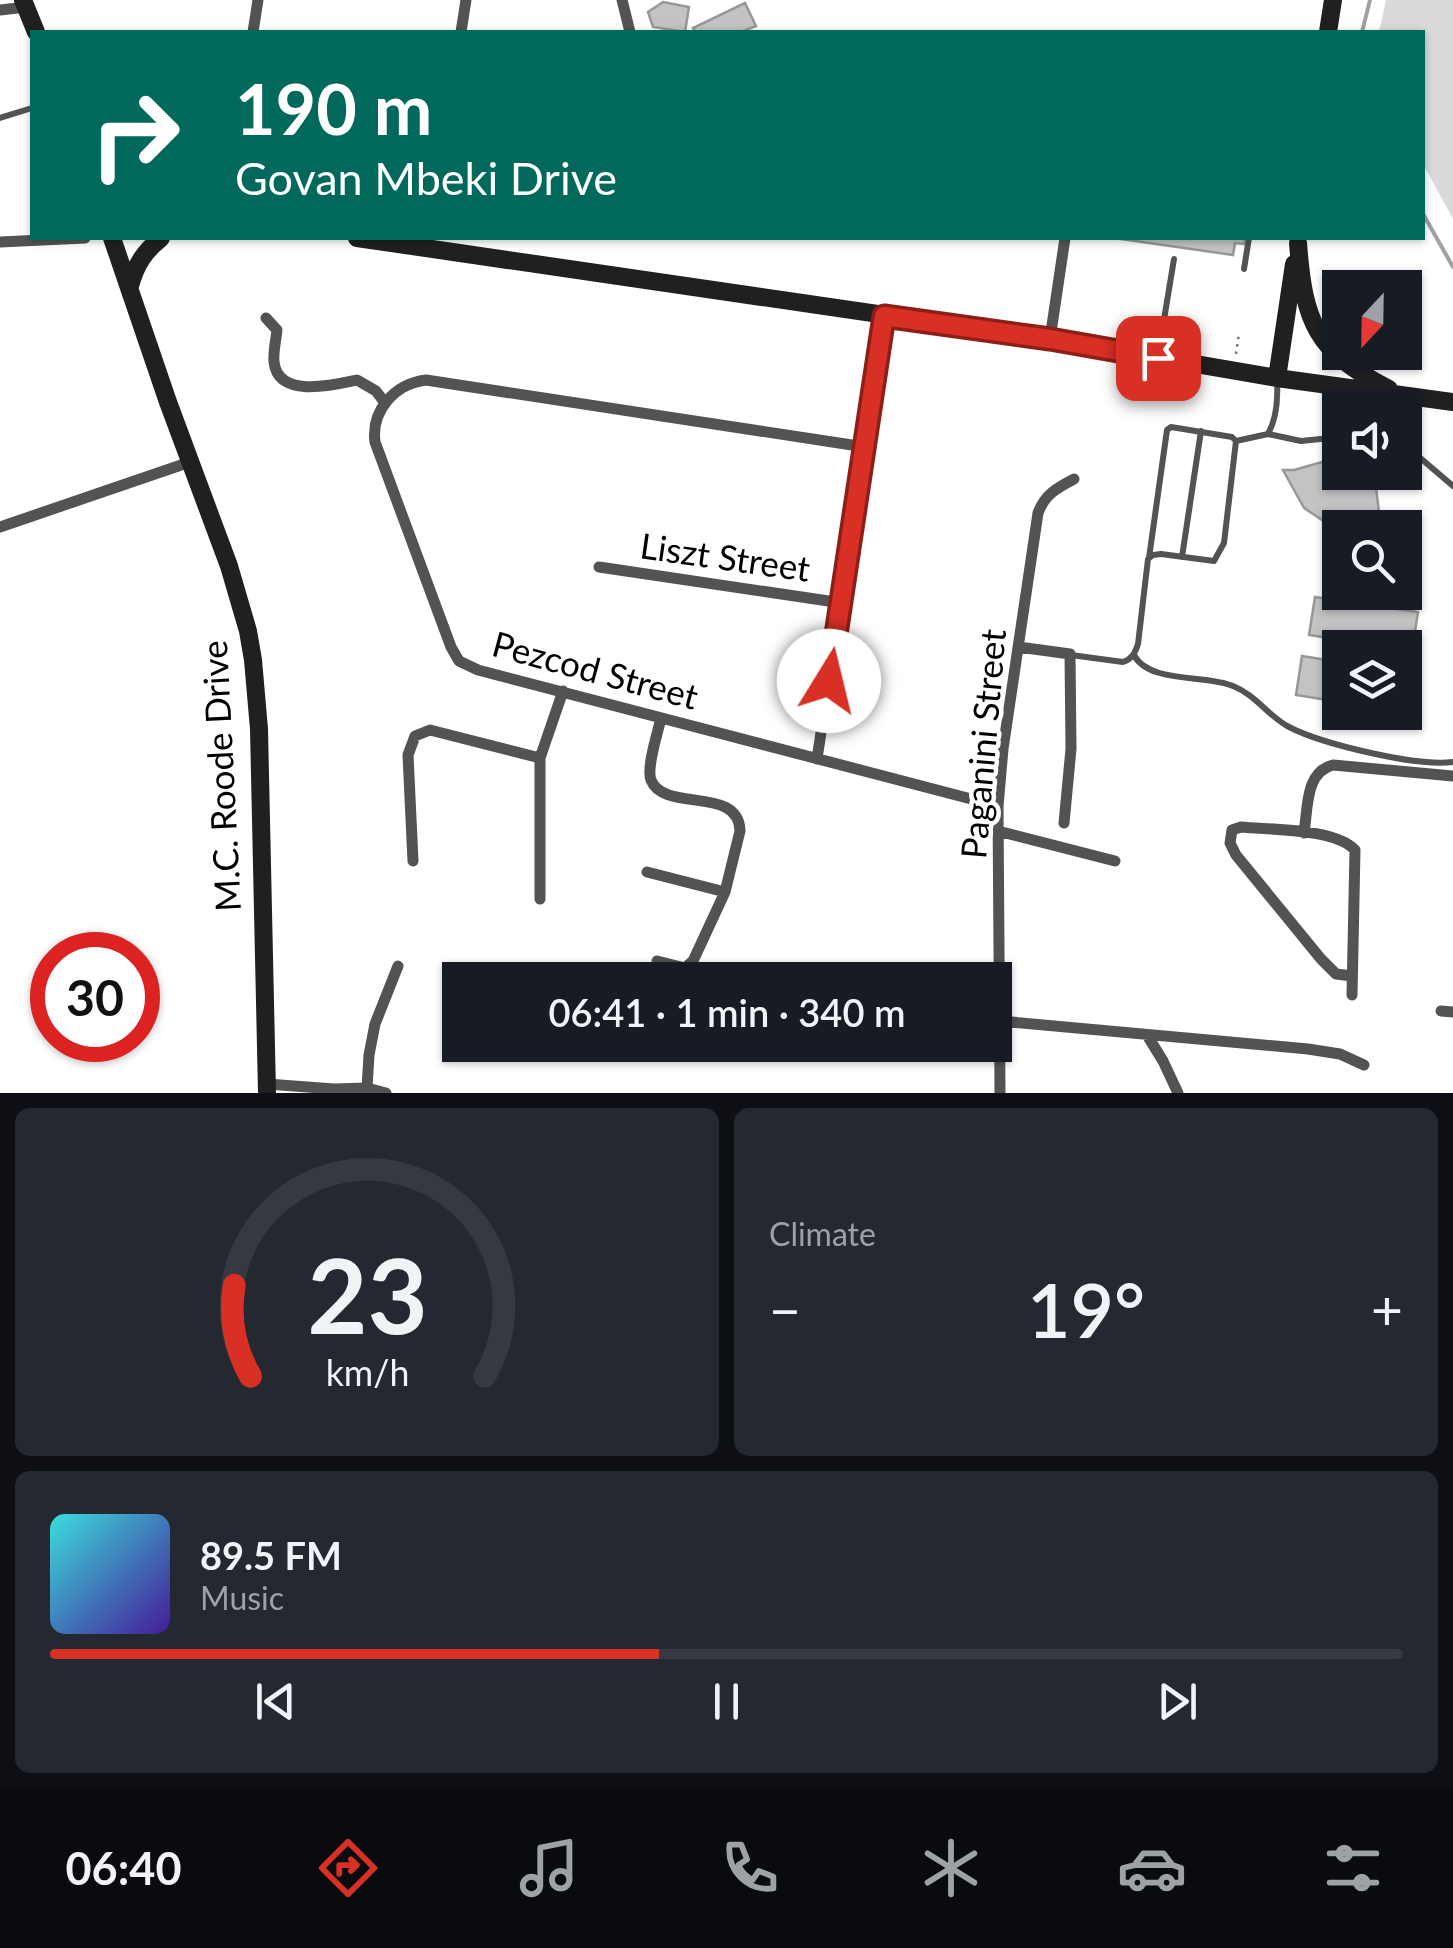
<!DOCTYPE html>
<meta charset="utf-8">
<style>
body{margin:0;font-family:Lato,sans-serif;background:#242831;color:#f1f3f6;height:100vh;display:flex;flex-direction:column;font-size:38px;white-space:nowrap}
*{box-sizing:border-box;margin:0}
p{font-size:32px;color:#9ea1a6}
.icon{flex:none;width:55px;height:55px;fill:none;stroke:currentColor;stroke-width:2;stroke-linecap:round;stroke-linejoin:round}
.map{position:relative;height:1093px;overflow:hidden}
.details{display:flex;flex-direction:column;gap:15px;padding:15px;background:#0d0f14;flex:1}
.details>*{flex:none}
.guide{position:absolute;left:30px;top:30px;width:1395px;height:210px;border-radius:0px;box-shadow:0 2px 8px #0004;background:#00695c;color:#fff;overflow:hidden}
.needle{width:65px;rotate:202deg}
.tools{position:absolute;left:1322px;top:270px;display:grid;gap:20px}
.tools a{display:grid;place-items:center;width:100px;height:100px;border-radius:0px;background:#171b24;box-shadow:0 2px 8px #0004;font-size:50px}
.speed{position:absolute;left:30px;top:932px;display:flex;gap:20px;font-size:50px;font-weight:700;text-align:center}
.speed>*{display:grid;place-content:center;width:130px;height:130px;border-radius:50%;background:#171b24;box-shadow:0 2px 8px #0004;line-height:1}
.speed .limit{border:15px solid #d22;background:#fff;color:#111}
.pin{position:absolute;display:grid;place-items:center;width:85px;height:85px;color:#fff;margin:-42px;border-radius:20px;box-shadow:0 5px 15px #0006}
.me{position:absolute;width:110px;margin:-55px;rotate:9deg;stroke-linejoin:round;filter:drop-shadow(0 0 8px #0008)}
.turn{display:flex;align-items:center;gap:35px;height:210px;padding:0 40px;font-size:45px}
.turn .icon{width:130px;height:130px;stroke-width:2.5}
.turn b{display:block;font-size:70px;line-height:85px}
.big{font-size:75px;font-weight:600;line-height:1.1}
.details .widget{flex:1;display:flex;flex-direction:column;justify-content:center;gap:15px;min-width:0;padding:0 35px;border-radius:15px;background:#242831}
.details .dial{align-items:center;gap:0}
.dial svg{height:260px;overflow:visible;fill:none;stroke:#363941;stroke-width:7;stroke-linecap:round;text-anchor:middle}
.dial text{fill:#f1f3f6;stroke:none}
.song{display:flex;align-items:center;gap:30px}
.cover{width:120px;height:120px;border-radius:15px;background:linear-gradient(135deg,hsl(180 70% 55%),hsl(260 70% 35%))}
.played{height:10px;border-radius:5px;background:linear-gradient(90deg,#d93025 45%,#363941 45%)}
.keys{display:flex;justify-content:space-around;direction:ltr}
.heat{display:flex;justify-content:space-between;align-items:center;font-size:55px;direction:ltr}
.details .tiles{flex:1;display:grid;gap:15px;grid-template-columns:1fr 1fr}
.widget:last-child{grid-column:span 2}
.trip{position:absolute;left:442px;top:962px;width:570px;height:100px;border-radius:0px;background:#171b24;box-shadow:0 2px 8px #0004;font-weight:600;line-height:100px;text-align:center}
.tabs{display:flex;height:160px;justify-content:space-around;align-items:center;background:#090b0e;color:#9ea1a6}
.tabs .icon{width:70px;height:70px}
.tabs .active{color:#d93025}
.tabs b{font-size:45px;color:#f1f3f6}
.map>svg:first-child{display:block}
.green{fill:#dadada}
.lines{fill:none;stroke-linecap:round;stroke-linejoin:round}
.stream{stroke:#a1a1a1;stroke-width:4}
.building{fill:#c3c3c3;stroke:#979797;stroke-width:2.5}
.path{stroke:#757575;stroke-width:2.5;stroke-dasharray:2.5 5;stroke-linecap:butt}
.lane{stroke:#535353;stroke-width:6}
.street{stroke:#535353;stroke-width:11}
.secondary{stroke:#202020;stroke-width:18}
.route-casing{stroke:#8d1f18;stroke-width:25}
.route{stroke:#d93025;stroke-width:18}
.labels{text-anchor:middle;stroke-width:9;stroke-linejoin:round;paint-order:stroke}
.street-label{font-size:35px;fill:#000;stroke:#fff}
</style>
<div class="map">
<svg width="1453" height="1093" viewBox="0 0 1453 1093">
<rect width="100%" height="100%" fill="#fff"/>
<path class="green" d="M1386,0H1453V219L1423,164L1422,32H1379Z"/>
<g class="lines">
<path class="stream" d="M1362,32L1370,0
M1422,212L1453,267"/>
</g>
<path class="building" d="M663,2L689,7L685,32L653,27L648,12Z
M745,3L756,26L741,32H696L693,28Z
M1114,238H1245L1244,244L1235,243L1233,255Z
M1340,457V472H1374L1381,528H1340V531L1337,530L1304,508L1283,470H1294Z
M1315,597L1418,612L1412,651L1405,650V648H1391L1309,635Z
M1302,656L1340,662V702L1296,695Z"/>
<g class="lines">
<path class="path" d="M1236,354L1239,334"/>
<path class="lane" d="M0,118L32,108
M1244,269L1249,238
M1158,356L1174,259
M1268,434L1301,441L1340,437
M1405,445L1453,486
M1182,557L1201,431
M1149,558L1167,430L1171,427L1232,437L1236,441
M1071,655L1123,662C1132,659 1135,653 1138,644L1148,559L1153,555L1161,554L1214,561L1224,543L1236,441L1268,434C1277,418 1278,399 1277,381
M1134,655C1149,684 1206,674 1233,686C1256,695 1268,716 1289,727C1322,744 1417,767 1453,762"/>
<path class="street" d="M622,0L630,32
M0,10L26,7
M253,32L258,0
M461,32L466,0
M0,242L85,238
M266,318L277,330C276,340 273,352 274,362C278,399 334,385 357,380L376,391L385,403
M1050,339L1065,238
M865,447L426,380C394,384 371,411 375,442L451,647L459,661L478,670L998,806
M0,527L190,462
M599,567L842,603
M1019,647L1070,654L1071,749L1064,823
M817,759L884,316
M998,831L1115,861
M1304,833C1308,808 1305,772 1333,765L1453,776
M413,861L408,755L415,736L430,730L540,758
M647,872L725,892
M540,899V758L563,691
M657,961L685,968L693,961L725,892L740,831C739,785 664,813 651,780C646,768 658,732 661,718
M1352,995L1355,850C1335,828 1270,830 1241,827L1232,830L1230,843L1236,855L1321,959L1336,974L1352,976
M1441,1011L1453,1012
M1000,1021L1308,1049L1340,1054L1364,1065
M1147,1035L1163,1061L1178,1093
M267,1084L334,1089L367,1088L386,1093
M367,1088L369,1055L375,1024L398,966
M1000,1093L998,806L1003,749L1038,513C1045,494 1057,488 1074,479"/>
<path class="secondary" d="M23,0L36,32
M1328,32L1333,0
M112,238L168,402L229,566L248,631L253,660L259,729L267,1093
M357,238L1050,339L1277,378L1453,402
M1298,243C1304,322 1315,351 1389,389
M130,286C136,264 144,252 161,238
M1277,378L1294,264"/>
</g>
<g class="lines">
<g class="route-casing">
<path id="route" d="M829,681L884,316L1050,339L1158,358"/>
</g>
<use href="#route" class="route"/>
</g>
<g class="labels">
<g class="street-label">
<text transform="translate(725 558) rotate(8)" y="12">Liszt Street</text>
<text transform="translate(595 671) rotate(15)" y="12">Pezcod Street</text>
<text transform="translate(984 744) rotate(-85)" y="12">Paganini Street</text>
<text transform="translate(222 776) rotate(-93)" y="12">M.C. Roode Drive</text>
</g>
</g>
</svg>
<div class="tools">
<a><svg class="needle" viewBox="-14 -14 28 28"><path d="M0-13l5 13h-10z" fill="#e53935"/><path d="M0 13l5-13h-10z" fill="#9ea1a6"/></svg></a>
<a><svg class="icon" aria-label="sound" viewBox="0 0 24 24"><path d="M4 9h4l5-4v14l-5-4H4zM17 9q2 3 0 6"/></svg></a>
<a><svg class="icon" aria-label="search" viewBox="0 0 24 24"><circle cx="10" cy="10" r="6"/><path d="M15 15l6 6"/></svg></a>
<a><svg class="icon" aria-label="layers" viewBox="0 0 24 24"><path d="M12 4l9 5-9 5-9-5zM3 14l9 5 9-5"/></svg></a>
</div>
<div class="speed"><div class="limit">30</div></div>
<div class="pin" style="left:1158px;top:358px;background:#d93025"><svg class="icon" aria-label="arrive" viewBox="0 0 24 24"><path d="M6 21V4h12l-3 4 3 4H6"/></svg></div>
<svg class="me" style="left:829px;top:681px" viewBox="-20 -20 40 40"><circle r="19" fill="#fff"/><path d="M0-13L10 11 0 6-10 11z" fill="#d93025"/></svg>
<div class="trip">06:41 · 1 min · 340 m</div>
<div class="guide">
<div class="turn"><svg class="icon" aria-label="right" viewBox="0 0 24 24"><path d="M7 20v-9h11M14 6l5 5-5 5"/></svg><div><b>190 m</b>Govan Mbeki Drive</div></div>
</div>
</div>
<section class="details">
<div class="tiles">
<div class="widget dial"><svg viewBox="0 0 100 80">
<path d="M14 69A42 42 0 1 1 86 69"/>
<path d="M14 69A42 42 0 0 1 9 41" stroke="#d93025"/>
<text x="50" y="56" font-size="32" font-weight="700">23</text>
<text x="50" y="72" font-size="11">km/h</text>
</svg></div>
<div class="widget"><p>Climate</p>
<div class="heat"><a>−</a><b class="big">19°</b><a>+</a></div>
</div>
<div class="widget">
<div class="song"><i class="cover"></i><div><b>89.5 FM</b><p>Music</p></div></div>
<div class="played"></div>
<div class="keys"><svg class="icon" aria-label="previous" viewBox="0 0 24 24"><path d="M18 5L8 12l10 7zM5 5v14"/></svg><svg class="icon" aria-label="pause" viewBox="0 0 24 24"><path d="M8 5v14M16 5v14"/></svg><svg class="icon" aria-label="next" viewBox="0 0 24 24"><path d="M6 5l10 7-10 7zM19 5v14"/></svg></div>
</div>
</div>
</section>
<nav class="tabs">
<b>06:40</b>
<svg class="icon active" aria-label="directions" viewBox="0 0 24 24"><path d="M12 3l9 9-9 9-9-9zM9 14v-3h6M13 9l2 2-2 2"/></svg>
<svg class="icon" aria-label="music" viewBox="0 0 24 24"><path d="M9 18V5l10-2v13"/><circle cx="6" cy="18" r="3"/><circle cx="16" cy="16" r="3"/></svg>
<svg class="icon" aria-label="phone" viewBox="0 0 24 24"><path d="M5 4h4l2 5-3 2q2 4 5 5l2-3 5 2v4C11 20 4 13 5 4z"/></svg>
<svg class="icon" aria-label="climate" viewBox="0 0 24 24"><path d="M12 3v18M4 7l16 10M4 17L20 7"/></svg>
<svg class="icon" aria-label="car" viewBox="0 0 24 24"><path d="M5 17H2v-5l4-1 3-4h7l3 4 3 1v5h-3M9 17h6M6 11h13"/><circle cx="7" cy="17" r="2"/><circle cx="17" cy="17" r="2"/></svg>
<svg class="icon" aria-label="filters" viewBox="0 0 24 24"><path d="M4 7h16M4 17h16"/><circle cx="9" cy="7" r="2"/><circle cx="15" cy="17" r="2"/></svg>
</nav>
